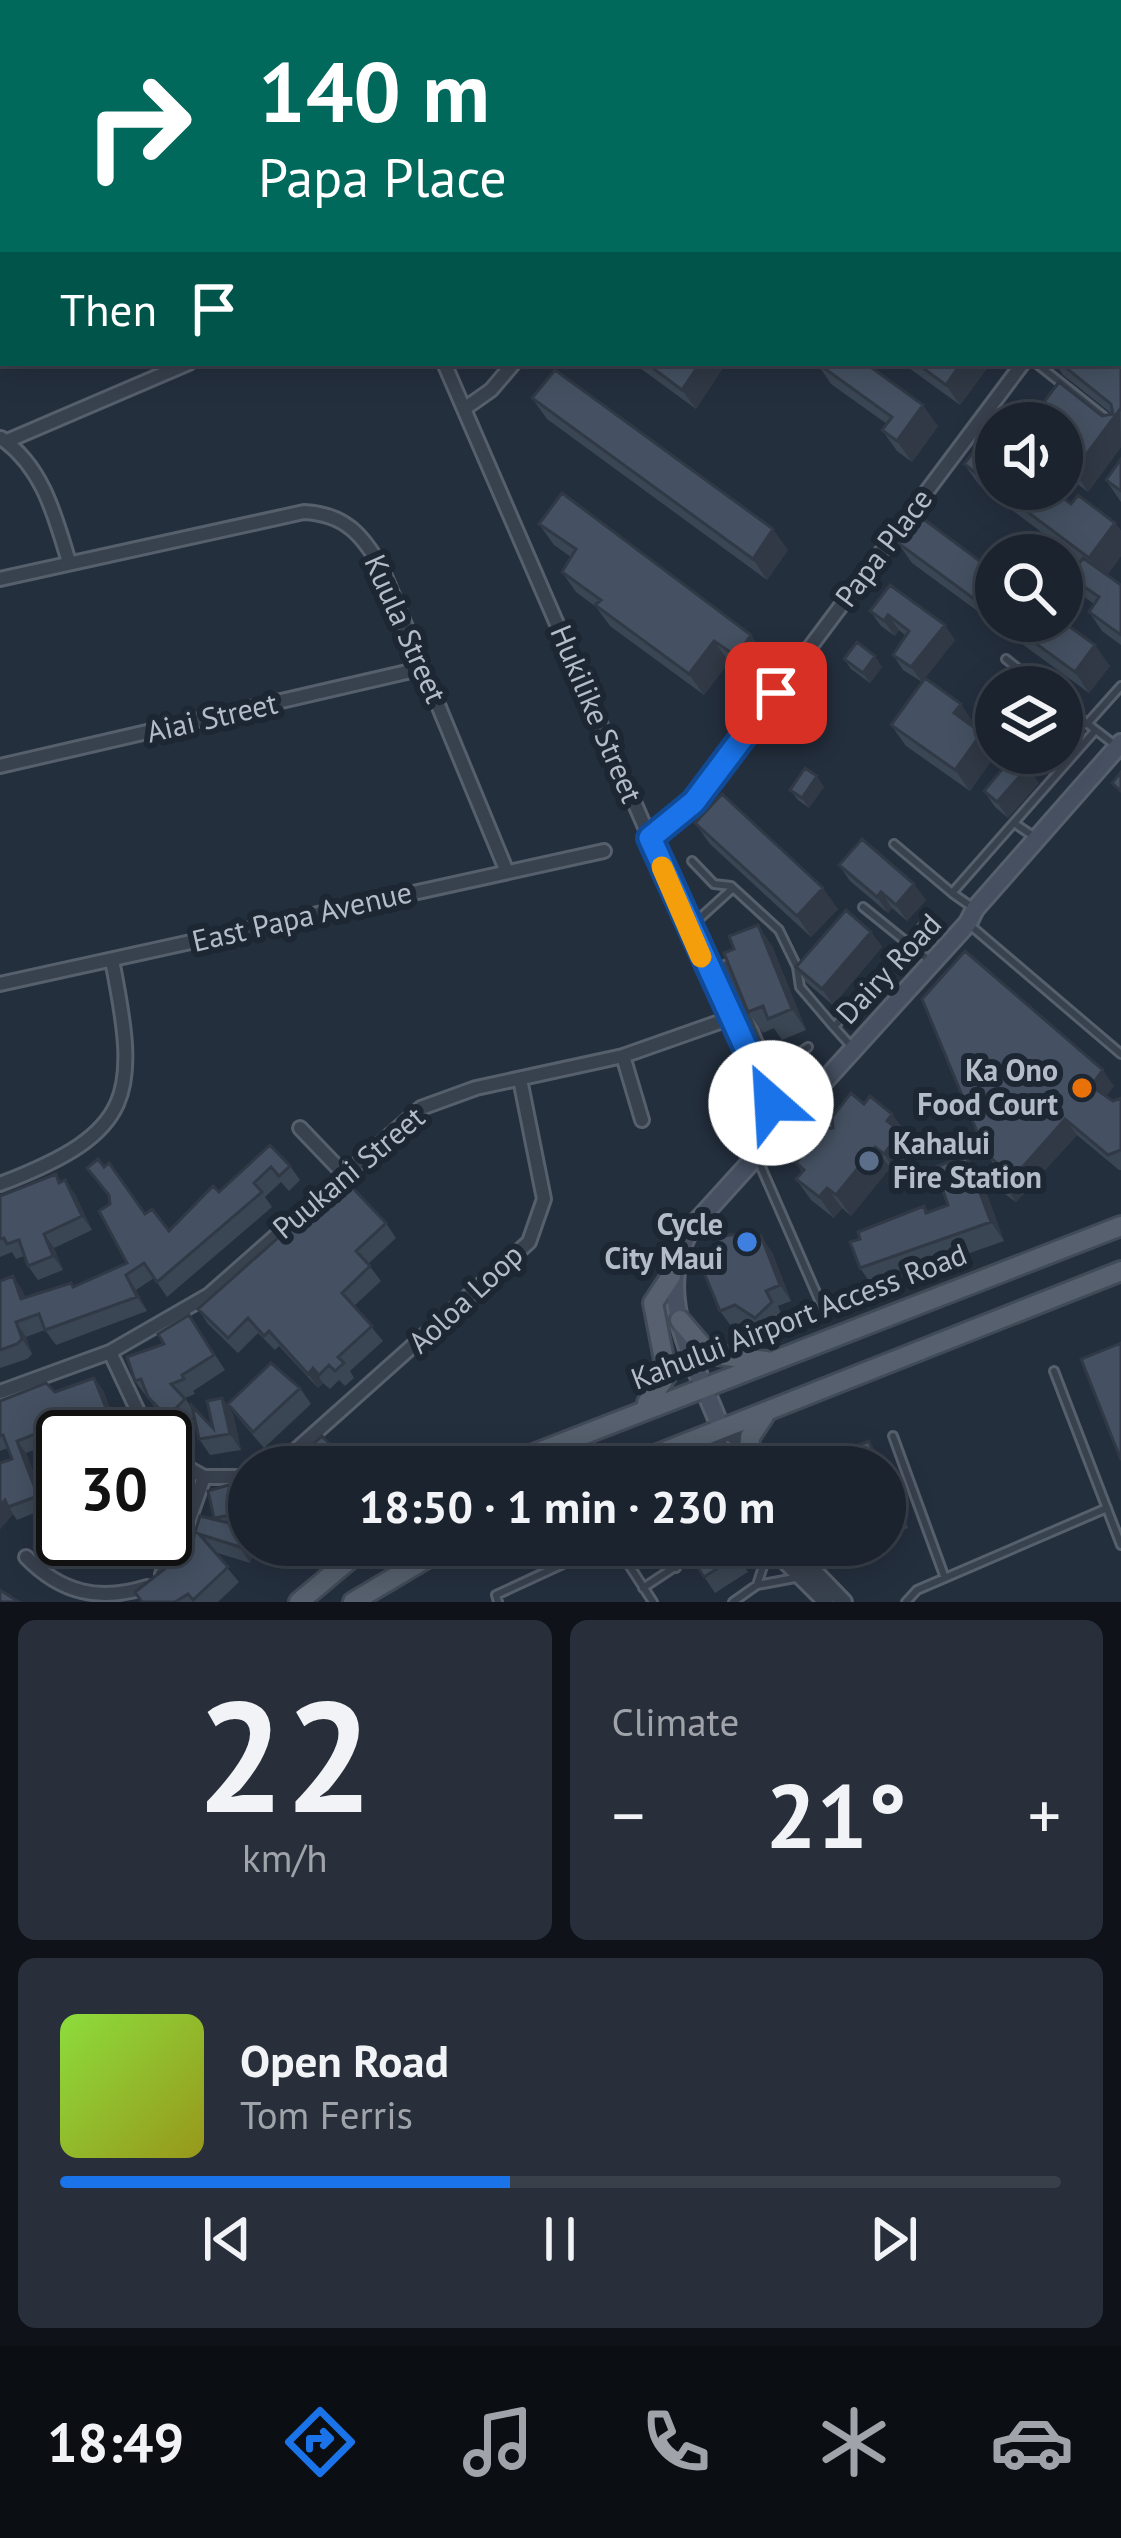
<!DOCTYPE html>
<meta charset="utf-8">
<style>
body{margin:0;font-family:"PT Sans",sans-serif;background:#282f3a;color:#f1f3f6;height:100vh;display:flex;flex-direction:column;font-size:45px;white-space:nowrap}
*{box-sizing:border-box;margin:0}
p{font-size:39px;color:#a0a4aa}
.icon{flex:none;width:66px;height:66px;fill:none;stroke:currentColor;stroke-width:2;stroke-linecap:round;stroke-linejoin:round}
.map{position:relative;height:1602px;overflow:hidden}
.panel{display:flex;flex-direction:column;gap:18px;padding:18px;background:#0f1319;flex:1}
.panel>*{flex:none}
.top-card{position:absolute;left:0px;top:0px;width:1122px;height:366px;box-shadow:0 6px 30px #0003,0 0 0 3px #39404a;background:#00695c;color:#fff;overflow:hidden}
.tools{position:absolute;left:975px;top:402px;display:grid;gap:24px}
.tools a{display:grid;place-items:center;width:108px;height:108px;border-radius:50%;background:#1b232e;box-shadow:0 6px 30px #0003,0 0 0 3px #39404a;font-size:60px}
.speed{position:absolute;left:36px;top:1410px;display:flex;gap:24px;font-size:60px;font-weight:700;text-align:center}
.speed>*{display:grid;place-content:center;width:156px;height:156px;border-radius:50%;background:#1b232e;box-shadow:0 6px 30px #0003,0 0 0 3px #39404a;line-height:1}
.speed .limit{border:6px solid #111;border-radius:18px;background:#fff;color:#111}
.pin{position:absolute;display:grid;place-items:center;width:102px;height:102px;color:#fff;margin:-51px;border-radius:24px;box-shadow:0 6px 18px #0006}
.me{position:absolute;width:132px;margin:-66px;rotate:334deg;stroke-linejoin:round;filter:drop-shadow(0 0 9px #0008)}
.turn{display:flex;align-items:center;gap:42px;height:252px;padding:0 60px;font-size:54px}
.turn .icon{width:156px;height:156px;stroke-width:2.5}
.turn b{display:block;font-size:84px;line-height:102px}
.then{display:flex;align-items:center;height:114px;padding:0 60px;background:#0003;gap:24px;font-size:45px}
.big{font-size:90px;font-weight:700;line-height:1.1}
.panel .card{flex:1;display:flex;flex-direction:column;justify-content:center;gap:18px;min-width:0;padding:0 42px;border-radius:18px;background:#282f3a}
.panel .dial{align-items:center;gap:0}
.dial b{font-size:156px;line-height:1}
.song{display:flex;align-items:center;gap:36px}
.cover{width:144px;height:144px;border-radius:18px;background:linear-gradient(135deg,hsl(90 70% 55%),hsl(60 70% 35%))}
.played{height:12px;border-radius:6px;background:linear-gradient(90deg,#1a73e8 45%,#39404a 45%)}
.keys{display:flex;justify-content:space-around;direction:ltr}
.heat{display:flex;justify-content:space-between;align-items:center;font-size:66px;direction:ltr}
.panel .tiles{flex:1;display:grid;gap:18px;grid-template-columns:1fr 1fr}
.card:last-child{grid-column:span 2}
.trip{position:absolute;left:228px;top:1446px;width:678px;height:120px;border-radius:60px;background:#1b232e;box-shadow:0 6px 30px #0003,0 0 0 3px #39404a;font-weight:700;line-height:120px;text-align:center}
.tabs{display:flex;height:192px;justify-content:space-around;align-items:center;background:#0b0e12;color:#a0a4aa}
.tabs .icon{width:84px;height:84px}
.tabs .current{color:#1a73e8}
.tabs b{font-size:54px;color:#f1f3f6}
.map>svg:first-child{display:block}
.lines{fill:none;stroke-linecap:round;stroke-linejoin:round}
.service-casing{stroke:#565f6c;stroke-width:12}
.minor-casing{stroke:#565f6c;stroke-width:18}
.tertiary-casing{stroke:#565f6c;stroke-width:20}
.secondary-casing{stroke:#565f6c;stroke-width:22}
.primary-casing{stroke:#414a57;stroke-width:24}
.service{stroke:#38414e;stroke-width:6}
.minor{stroke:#38414e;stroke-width:12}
.tertiary{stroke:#38414e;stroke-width:14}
.secondary{stroke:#465061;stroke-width:16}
.primary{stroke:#56606e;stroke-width:18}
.wall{fill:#3b4654}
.shaded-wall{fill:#303945}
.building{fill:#455162;stroke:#303945;stroke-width:3}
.route-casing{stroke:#114b97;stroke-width:30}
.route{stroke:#1a73e8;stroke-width:21}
.slow{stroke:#f59e0b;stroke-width:21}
.food-dot{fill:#e8710a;stroke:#1d2633;stroke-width:4.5}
.service-dot{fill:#5c6f8a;stroke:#1d2633;stroke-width:4.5}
.shop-dot{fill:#3f7fe0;stroke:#1d2633;stroke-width:4.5}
.labels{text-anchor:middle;stroke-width:12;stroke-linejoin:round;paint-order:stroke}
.street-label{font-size:30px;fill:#b4bcc9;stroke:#1d2633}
.poi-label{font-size:30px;font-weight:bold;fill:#b4bcc9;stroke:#1d2633;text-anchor:end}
</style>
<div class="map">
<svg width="1121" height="1602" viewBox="0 0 1121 1602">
<rect width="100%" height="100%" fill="#242f3e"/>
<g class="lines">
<g class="service-casing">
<path id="service" d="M10,0L11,3
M144,0L145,3
M679,0L683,3
M1119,216L1121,217
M0,223H3
M1119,248L1121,249
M0,294L3,295
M1036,363L1104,417
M1006,659L1041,687
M1062,704L1115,745
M1087,724L1121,686
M1014,823L1036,838
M894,844L951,892
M692,861L714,884L731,886L779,930L797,967L800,987L834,1027L924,925
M863,907L930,961
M972,907L952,893L1093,733
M971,926L1121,1054
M689,928L733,888
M709,972L727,964L757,1038L742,1044
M834,1027L852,1047
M757,1038L764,1053L785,1063L808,1047
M807,1108L831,1133
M758,1160L821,1304
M1054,1371L1121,1545
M893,1436L945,1578
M616,1545L653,1602
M659,1545L676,1568
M757,1585L769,1548
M643,1588L708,1545
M498,1602L496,1595L604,1545
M733,1602L757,1585L795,1578
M906,1602L917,1590L1107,1508"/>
</g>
<g class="minor-casing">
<path id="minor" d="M287,0L288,3
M782,3L784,0
M0,189H3
M1119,235L1121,232
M444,363L728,1019L783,1128
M464,409L491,390L514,363
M1,438C43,467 55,516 69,562
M7,441L189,363
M0,579L304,512C345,514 363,535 382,569L507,872
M0,766L424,668
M650,838L694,802L1023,363
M0,984L604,851
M623,1056L642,1120
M300,1128L344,1174
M0,1184C136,1132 139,1096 112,960
M110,1352L150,1437
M0,1392L110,1352L209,1295L421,1108L476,1088L623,1056L728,1019
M165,1455L204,1477H249
M277,1467L529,1242L544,1199L520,1079
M26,1557C61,1593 99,1602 147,1587
M162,1574L178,1551L204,1477"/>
</g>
<g class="tertiary-casing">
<path id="tertiary" d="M728,1467L719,1447L721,1429L736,1438L747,1464
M769,1545L826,1602
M789,1545L844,1602"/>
</g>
<g class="secondary-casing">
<path id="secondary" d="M721,1429C696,1362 650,1294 692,1227L968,923L975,909L1121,743"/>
</g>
<g class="primary-casing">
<path id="primary" d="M680,1320L709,1354L766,1361
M647,1403L667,1375L653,1303L671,1276
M673,1454L695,1453L721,1467
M748,1466L750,1437L764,1416
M500,1467L1121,1226
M625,1467L1121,1271
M299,1602L367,1545
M353,1602L449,1545"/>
</g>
<use href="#service" class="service"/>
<use href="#minor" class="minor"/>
<use href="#tertiary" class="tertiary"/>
<use href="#secondary" class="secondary"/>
<use href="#primary" class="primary"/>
</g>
<path class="wall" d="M0,36L3,44V134L0,135Z
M0,224L3,225V286H0Z
M1121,312V447L1088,492L1064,474L1062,476V423L1112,414L1063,375L1055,363H1119Z
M633,363H726L696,409Z
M817,363L938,426L912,462L897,451L882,430L887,424L831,384Z
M902,363H991L960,405Z
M532,398L788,550L767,580L547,419Z
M1121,459V502L1106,480Z
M964,464L996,489L1071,504L1115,523L1121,531V556L1107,575L1121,585V645L1102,631L1089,612L1094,604L1083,596L1070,577L1081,562L979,485Z
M539,524L751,635L765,656L751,676L729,662L704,695L610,626L596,607L576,592L562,572L571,557L554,545Z
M898,543L996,573V621H1062L1110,666L1089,693L912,563Z
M870,611L955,640L922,682L903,670L893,655L906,636L899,630L895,636L881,626Z
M844,659L882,667L870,683L851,669Z
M891,725H975L974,727L996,754L970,791L906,746Z
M1039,783L1008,818L995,807L984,791Z
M824,787L809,808L798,800L790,790Z
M695,823L838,909L811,937L710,844Z
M839,865L926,900L907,921L892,908L888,913L850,881Z
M871,932L882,947L833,1005L807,983L796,967Z
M772,946L806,1030L782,1040L774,1028L763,1033L748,1012Z
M1114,1086L1106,1096L1113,1101L1121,1098V1170H1119L1077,1135L1016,1202L1002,1192L991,1176L997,1169L986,1153Z
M907,1134L905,1137L916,1153L898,1175L890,1168L851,1216L842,1208L834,1218L811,1200L796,1179L802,1172L796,1163Z
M270,1145L290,1166L300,1180L289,1191L281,1182L265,1197L272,1207L167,1297L154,1278L136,1290L147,1311L56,1345L45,1330L26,1337L32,1354L27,1359L0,1368V1281L13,1276L26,1298L74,1286L127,1263L109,1197L87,1168L169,1231L219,1192Z
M966,1156L980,1175L1004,1241L873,1287L860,1268V1239L924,1206L929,1212L948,1205Z
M56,1174L61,1182L75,1194L92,1230L54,1248L63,1270L38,1280L28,1266L24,1256L16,1259L12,1252L0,1257V1204Z
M386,1223L396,1238L368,1264L381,1281L354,1306L383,1341L350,1371L354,1378L345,1386L339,1380L330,1389L323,1383L318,1388L279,1346L275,1350L258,1333L238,1353L208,1324L198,1309Z
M749,1241L772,1252L791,1301L778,1306L783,1318L766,1334L747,1321L731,1326L720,1311L711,1259Z
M189,1315L225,1370L193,1391L195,1394L185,1398L193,1410L213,1428L222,1398L233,1414L241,1450L210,1455L199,1439L194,1416L178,1432L158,1412L135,1381Z
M94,1378L103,1390L118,1430L101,1437H87L83,1432L69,1437H63V1439L26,1453L47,1508L17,1520L13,1514L0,1529V1463L12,1459L8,1448L0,1451V1401L55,1392Z
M300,1388L311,1404L264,1448L239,1419L228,1404Z
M885,1468L908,1528L885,1537Z
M249,1479V1545H272L270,1557L254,1553L250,1563L214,1552L239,1582L218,1602H142L216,1520L214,1518Z
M730,1545L748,1572L715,1593L690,1556Z"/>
<path class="shaded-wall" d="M382,0H413L410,3H380Z
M969,0H1000L998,3H967Z
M1121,61V101L1119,104V64Z
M700,363H726L696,409L682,390Z
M961,363H991L960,405L946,385Z
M923,405L938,426L912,462L897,441Z
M1120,407L1121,447L1088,492L1074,471Z
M1115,523L1121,531V556L1104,579L1089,558Z
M773,529L788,550L767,580L753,559Z
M888,615L899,630L895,636L884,621Z
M945,625L955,640L922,682L911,667Z
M751,635L765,656L751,676L736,656Z
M714,641L729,662L704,695L689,674Z
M1095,645L1110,666L1089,693L1075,672Z
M875,656L882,667L870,683L863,673Z
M961,704L975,725L969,734L954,713Z
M982,733L996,754L970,791L955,770Z
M1028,767L1039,783L1008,818L997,802Z
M817,776L824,787L809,808L802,798Z
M914,884L926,900L907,921L896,905Z
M823,888L838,909L811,937L797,916Z
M881,892L892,908L888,913L877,897Z
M758,925L772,946L806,1030L792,1009Z
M871,932L882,947L833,1005L822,989Z
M1103,1070L1114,1086L1102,1102L1091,1086Z
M892,1114L907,1134L905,1137L916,1153L898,1175L884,1154L887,1121Z
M1065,1119L1077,1135L1016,1202L1005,1187Z
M875,1147L890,1168L851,1216L836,1195Z
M966,1156L980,1175L1004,1241L991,1222Z
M65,1180L75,1194L92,1230L82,1216Z
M827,1188L842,1208L834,1218L819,1197Z
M44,1234L54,1248L63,1270L53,1256Z
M761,1236L772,1252L791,1301L780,1285Z
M126,1275L136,1290L147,1311L137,1297Z
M13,1276L23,1291L32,1314L21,1299Z
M16,1322L26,1337L32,1354L22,1339Z
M313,1368L323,1383L318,1388L308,1374Z
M94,1378L103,1390L118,1430L110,1418Z
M222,1398L233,1414L241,1450L230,1434Z
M17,1441L26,1453L47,1508L38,1496Z
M869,1441L881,1457L884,1467H879Z
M885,1468L908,1528L897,1512L885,1481Z
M5,1500L13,1514L0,1529V1506Z
M243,1537L254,1553L250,1563L240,1547Z
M261,1545H272L270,1557Z"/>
<path class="building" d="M13,0H119L120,3H14Z
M176,0H241L242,3H178Z
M316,0H382L380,3H314Z
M449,0H669L673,3H447Z
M801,0H823L827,3H799Z
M930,0H969L967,3H928Z
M1001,0H1073L1077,3H1005Z
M0,52L3,60V107L0,108Z
M0,224L3,225V267H0Z
M1119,311L1121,312V408L1074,471L1062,463V423H1028L1059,382L1102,416L1113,414L1111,404L1060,363H1119Z
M646,363H700L682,390Z
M817,363H865L923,405L897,441L882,430L892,417Z
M916,363H961L946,385Z
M555,370L773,529L753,559L532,398Z
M988,433L996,439V488L964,464Z
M1121,459V491L1106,480Z
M997,489H1051L1071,504L1078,495L1115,523L1089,558Z
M562,493L751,635L736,656L714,641L689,674L595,605L601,600L562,572L576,549L539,524Z
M918,515L996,573V615L898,543Z
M1083,558L1121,585V635L1089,612L1099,597L1070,577Z
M890,585L945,625L911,667L893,655L909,631L888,615L884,621L870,611Z
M1005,621H1062L1095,645L1075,672Z
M857,642L875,656L863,673L844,659Z
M925,678L961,704L954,713L982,733L955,770L891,725Z
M1014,755L1028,767L997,802L984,791Z
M805,768L817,776L802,798L790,790Z
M1121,772V791L1112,783Z
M722,794L823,888L797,916L695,823Z
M862,839L914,884L896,905L881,892L877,897L839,865Z
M846,910L871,932L822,989L796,967Z
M758,925L792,1009L768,1019L763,1006L748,1012L724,953L734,949L729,936Z
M965,951L1103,1070L1091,1086L1113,1101L1121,1098V1150L1108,1155L1065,1119L1005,1187L991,1176L1000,1166L986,1153L922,999Z
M851,1093L864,1104L870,1096L892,1114L887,1121L901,1132L884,1154L875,1147L836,1195L827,1188L819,1197L796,1179L804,1170L796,1163L823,1129L833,1128L832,1117Z
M270,1145L290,1166L279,1176L271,1167L254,1183L262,1192L157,1282L144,1263L126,1275L137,1297L45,1330L39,1314L16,1322L22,1339L17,1344L0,1350V1281L13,1276L21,1299L71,1283L73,1287L127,1263L99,1211L110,1204L109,1195L87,1168L98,1159L104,1167L109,1163L145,1214L152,1209L169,1231L213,1186L219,1192Z
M966,1156L991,1222L860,1268L850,1242L860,1239L858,1232L924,1206L926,1213L948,1205L935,1167Z
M56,1174L59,1183L65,1180L82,1216L44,1234L53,1256L28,1266L19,1240L7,1244L4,1238L0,1239V1196Z
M344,1179L386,1223L356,1251L370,1266L342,1293L372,1326L338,1357L344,1363L335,1371L329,1365L319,1375L313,1368L308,1374L269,1331L264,1336L248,1318L228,1338L198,1309Z
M742,1234L749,1241L761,1236L780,1285L766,1291L772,1302L755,1318L735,1305L720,1311L700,1263L711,1259L718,1236Z
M189,1315L214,1355L182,1375L184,1379L171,1384L185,1399L167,1417L148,1397L141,1379L135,1381L127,1357L164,1344L158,1334Z
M1121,1343V1460L1081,1359Z
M271,1363L300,1388L253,1432L228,1404Z
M94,1378L110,1418L81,1429L77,1418L17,1441L38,1496L8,1507L5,1500L0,1506V1463L12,1459L3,1435L0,1436V1401L46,1383L55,1392Z
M222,1398L230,1434L199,1439L192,1406L213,1428L207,1401Z
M322,1436L347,1462L342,1467H288Z
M869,1441L879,1467H839L834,1454Z
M249,1479V1512L214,1518L208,1491Z
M885,1481L897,1512L885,1517Z
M200,1516L249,1528V1539L243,1537L240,1547L199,1534L228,1567L193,1600L188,1594L175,1602H142L135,1592L190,1549Z
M706,1545H730L737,1556L704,1577L690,1556Z
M0,1590L19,1602H0Z"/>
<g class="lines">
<g class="route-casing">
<path id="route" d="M771,1103L650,838L694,802L776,693"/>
</g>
<use href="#route" class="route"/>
<path class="slow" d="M662,867L701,957"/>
</g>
<circle class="food-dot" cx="1082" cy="1088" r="12"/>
<circle class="service-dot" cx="869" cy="1161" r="12"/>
<circle class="shop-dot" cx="747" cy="1242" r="12"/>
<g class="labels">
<g class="street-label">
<text transform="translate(884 548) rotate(-53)" y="10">Papa Place</text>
<text transform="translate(405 629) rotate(66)" y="10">Kuula Street</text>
<text transform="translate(596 714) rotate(67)" y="10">Hukilike Street</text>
<text transform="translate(212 718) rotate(-13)" y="10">Aiai Street</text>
<text transform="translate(302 917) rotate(-13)" y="10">East Papa Avenue</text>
<text transform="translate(889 969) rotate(-47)" y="10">Dairy Road</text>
<text transform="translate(349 1173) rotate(-40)" y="10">Puukani Street</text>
<text transform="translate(466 1299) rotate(-43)" y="10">Aoloa Loop</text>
<text transform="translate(799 1317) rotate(-21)" y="10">Kahului Airport Access Road</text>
</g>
<g class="poi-label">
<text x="1058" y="1081">Ka Ono<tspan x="1058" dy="34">Food Court</tspan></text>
<text x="893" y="1154" text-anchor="start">Kahalui<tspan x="893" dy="34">Fire Station</tspan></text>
<text x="723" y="1235">Cycle<tspan x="723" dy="34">City Maui</tspan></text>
</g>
</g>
</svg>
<div class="tools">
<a><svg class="icon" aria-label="sound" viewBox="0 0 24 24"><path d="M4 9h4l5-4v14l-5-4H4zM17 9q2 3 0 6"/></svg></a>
<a><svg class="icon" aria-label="search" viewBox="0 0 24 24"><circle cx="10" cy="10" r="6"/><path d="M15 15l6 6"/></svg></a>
<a><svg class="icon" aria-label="layers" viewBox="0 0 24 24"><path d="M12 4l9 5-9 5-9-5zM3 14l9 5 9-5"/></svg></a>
</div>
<div class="speed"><div class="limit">30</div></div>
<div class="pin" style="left:776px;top:693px;background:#d93025"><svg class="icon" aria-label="arrive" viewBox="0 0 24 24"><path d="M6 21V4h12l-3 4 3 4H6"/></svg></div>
<svg class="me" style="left:771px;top:1103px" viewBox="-20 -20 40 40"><circle r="19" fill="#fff"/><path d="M0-13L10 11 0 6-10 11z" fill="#1a73e8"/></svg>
<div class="trip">18:50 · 1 min · 230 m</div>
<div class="top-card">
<div class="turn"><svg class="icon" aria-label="right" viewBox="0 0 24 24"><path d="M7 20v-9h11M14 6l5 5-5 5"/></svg><div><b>140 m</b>Papa Place</div></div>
<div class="then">Then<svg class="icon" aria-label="arrive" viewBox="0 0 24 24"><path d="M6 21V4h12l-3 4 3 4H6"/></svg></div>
</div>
</div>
<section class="panel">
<div class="tiles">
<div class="card dial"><b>22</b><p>km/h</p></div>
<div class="card"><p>Climate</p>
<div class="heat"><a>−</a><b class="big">21°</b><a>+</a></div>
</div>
<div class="card">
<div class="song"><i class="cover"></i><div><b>Open Road</b><p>Tom Ferris</p></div></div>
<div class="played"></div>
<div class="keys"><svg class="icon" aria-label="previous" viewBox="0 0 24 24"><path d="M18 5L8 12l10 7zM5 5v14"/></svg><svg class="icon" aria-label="pause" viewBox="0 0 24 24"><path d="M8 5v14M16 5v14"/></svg><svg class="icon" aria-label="next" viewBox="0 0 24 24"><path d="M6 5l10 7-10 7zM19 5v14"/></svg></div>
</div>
</div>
</section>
<nav class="tabs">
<b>18:49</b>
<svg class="icon current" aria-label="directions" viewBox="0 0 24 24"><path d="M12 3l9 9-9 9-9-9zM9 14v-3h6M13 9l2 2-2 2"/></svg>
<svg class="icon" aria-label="music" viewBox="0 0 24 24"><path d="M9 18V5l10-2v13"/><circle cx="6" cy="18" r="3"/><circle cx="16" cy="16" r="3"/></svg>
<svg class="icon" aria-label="phone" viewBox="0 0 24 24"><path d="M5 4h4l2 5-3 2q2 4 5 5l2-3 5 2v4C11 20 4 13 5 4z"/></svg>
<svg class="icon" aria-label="climate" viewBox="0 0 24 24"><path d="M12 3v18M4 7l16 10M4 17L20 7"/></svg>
<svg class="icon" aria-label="car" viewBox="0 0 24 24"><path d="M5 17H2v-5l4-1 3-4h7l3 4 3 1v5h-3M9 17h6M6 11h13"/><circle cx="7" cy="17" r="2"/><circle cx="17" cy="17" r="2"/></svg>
</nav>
